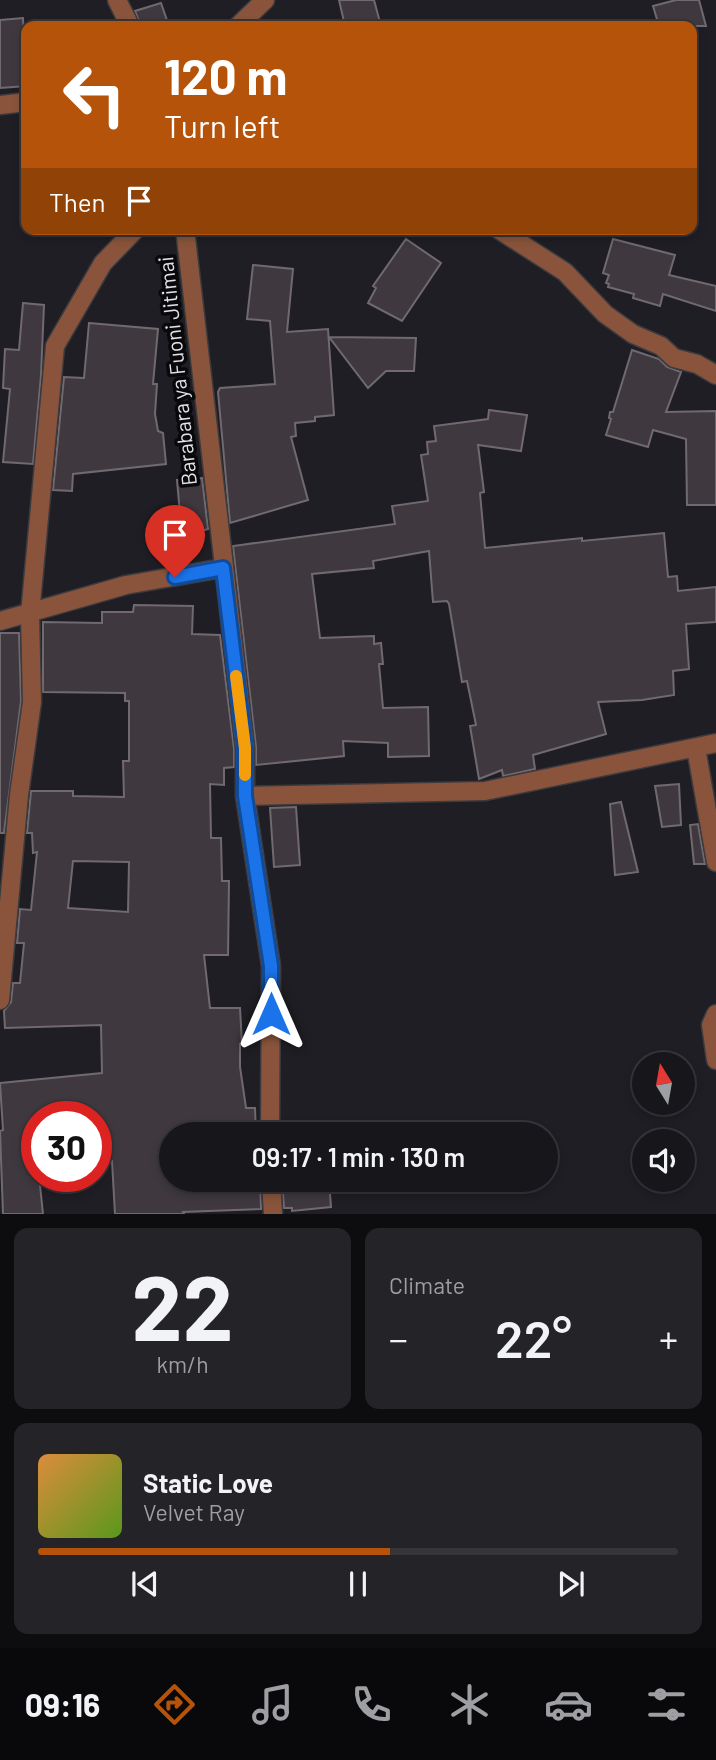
<!DOCTYPE html>
<meta charset="utf-8">
<style>
body{margin:0;font-family:Barlow,sans-serif;background:#242328;color:#f1f3f6;height:100vh;display:flex;flex-direction:column;font-size:26px;white-space:nowrap}
*{box-sizing:border-box;margin:0}
p{font-size:23px;color:#9e9fa3}
.icon{flex:none;width:38px;height:38px;fill:none;stroke:currentColor;stroke-width:2;stroke-linecap:round;stroke-linejoin:round}
.map{position:relative;height:1214px;overflow:hidden}
.panel{display:flex;flex-direction:column;gap:14px;padding:14px;background:#0d0c0f;flex:1}
.panel>*{flex:none}
.top-card{position:absolute;left:21px;top:21px;width:676px;height:214px;border-radius:14px;box-shadow:0 4px 10px #0003,0 0 0 2px #36353a;background:#b45309;color:#fff;overflow:hidden}
.needle{width:46px;rotate:349deg}
.buttons{position:absolute;left:632px;top:1052px;display:grid;gap:14px}
.buttons a{display:grid;place-items:center;width:63px;height:63px;border-radius:50%;background:#17161b;box-shadow:0 4px 10px #0003,0 0 0 2px #36353a;font-size:35px}
.speed{position:absolute;left:21px;top:1101px;display:flex;gap:14px;font-size:35px;font-weight:700;text-align:center}
.speed>*{display:grid;place-content:center;width:91px;height:91px;border-radius:50%;background:#17161b;box-shadow:0 4px 10px #0003,0 0 0 2px #36353a;line-height:1}
.speed .limit{border:10px solid #d22;background:#fff;color:#111}
.pin{position:absolute;display:grid;place-items:center;width:60px;height:60px;color:#fff;margin:-72px -30px;border-radius:50% 50% 50% 0;rotate:-45deg;box-shadow:0 0 7px #0007}
.pin .icon{rotate:45deg}
.me{position:absolute;width:77px;margin:-38px;rotate:0deg;stroke-linejoin:round;filter:drop-shadow(0 0 5px #0008)}
.turn{display:flex;align-items:center;gap:24px;height:147px;padding:0 28px;font-size:32px}
.turn .icon{width:91px;height:91px;stroke-width:2.5}
.turn b{display:block;font-size:49px;line-height:60px}
.then{display:flex;align-items:center;height:66px;padding:0 28px;background:#0003;gap:14px;font-size:26px}
.big{font-size:52px;font-weight:600;line-height:1.1}
.panel .widget{flex:1;display:flex;flex-direction:column;justify-content:center;gap:10px;min-width:0;padding:0 24px;border-radius:14px;background:#242328}
.panel .dial{align-items:center;gap:0}
.dial b{font-size:91px;line-height:1}
.song{display:flex;align-items:center;gap:21px}
.cover{width:84px;height:84px;border-radius:10px;background:linear-gradient(135deg,hsl(30 70% 55%),hsl(90 70% 35%))}
.played{height:7px;border-radius:4px;background:linear-gradient(90deg,#b45309 55%,#36353a 55%)}
.keys{display:flex;justify-content:space-around;direction:ltr}
.heat{display:flex;justify-content:space-between;align-items:center;font-size:38px;direction:ltr}
.panel .tiles{flex:1;display:grid;gap:14px;grid-template-columns:1fr 1fr}
.widget:last-child{grid-column:span 2}
.trip{position:absolute;left:159px;top:1122px;width:399px;height:70px;border-radius:35px;background:#17161b;box-shadow:0 4px 10px #0003,0 0 0 2px #36353a;font-weight:600;line-height:70px;text-align:center}
.menu{display:flex;height:112px;justify-content:space-around;align-items:center;background:#09090b;color:#9e9fa3}
.menu .icon{width:49px;height:49px}
.menu .selected{color:#b45309}
.menu b{font-size:32px;color:#f1f3f6}
.map>svg:first-child{display:block}
.building{fill:#3f393f;stroke:#706970;stroke-width:2;fill-rule:evenodd}
.lines{fill:none;stroke-linecap:round;stroke-linejoin:round}
.minor-casing{stroke:#3b3a3f;stroke-width:21}
.minor{stroke:#89543b;stroke-width:18}
.route-casing{stroke:#114b97;stroke-width:18}
.route{stroke:#1a73e8;stroke-width:12}
.slow{stroke:#f59e0b;stroke-width:12}
.labels{text-anchor:middle;stroke-width:7;stroke-linejoin:round;paint-order:stroke}
.street-label{font-size:21px;fill:#e4e3e8;stroke:#09080b}
</style>
<div class="map">
<svg width="716" height="1214" viewBox="0 0 716 1214">
<rect width="100%" height="100%" fill="#1f1e24"/>
<path class="building" d="M339,0H374L381,26H345Z
M676,0H699L706,26H659L653,6Z
M161,3L169,26H141L135,11Z
M23,18L26,86L0,88V20Z
M406,239L441,263L402,321L368,303L376,288L373,286Z
M613,239L675,255L669,275L716,286V311L663,294L660,306L633,298L634,294L608,287L609,284L606,283L609,275L603,273Z
M253,265L293,269L287,332L328,329L334,415L315,417V421L295,423L296,436L291,437L308,500L230,523L218,392L220,388L275,384L270,321L247,319Z
M23,303L44,305L41,375L33,464L3,462L10,389L3,388L5,349L19,350Z
M89,323L158,329L153,384H157L155,414L158,431L163,433L166,464L73,474L72,491L53,490L64,377L84,378Z
M329,337L416,338L414,371H386L368,388Z
M632,350L659,359L667,367L681,372L666,412L716,411V505H687L686,439L653,430L648,447L606,435L611,419L609,418L610,412H613Z
M489,410L527,415L521,451L478,445L484,492L480,493L485,548L582,538V541L664,533L668,577L677,576L678,591L716,587V622L686,624L689,669L673,671L674,695L642,700L598,702L606,734L533,755L535,769L503,776L502,770L479,779L470,726L476,725L467,681L462,682L449,604L447,601L433,602L429,551L373,561L374,568L312,574L320,638L374,636V644L381,643L383,664H379L383,708L428,707L429,756L388,757V743L343,741L344,756L256,765V747L233,546L395,524L392,506L428,501L421,455L428,454L427,442L436,441L434,426L488,419Z
M202,478L208,529L182,537L177,480Z
M134,605L193,606L192,634L220,635L234,749V767L224,768V785L210,784L211,838H221L222,881H229L228,955H204L210,1008H240L242,1044H240V1067L246,1108H255L256,1134H172V1180H260L261,1209L183,1212L184,1214H115L112,1161L109,1162V1158L98,1159L96,1116H37V1123L34,1124L37,1176H39L43,1214H3L0,1131L3,1130L0,1083L102,1073L101,1025L5,1028L4,1011L11,1002L13,983H20L24,943H17L20,909L31,910L37,852L33,853L32,833H27L31,791H73V796L124,797L123,761H129V701H125V693L43,692V622L102,623V612H133ZM73,861L129,862L128,912L68,908Z
M0,633H19L21,701L4,833H0Z
M679,784L681,825L662,827L655,786Z
M621,802L638,872L615,875L610,804Z
M296,807L300,865L274,867L270,808Z
M698,824L705,864H694L690,825Z
M282,1180H329L331,1207L292,1211V1208H284Z"/>
<g class="lines">
<g class="minor-casing">
<path id="minor" d="M117,0L130,26
M238,26L265,0
M0,105L26,102
M185,229L245,748V796L271,966L270,1134
M498,229L565,272L605,314L633,334L661,346L674,358L697,364L716,375
M0,621L126,585L223,568
M696,748L716,862
M245,796L485,791L716,743
M0,1000L19,795L32,702L30,614L55,346L103,263L136,229
M716,1014L711,1025L716,1060
M271,1180L273,1214"/>
</g>
<use href="#minor" class="minor"/>
</g>
<g class="lines">
<g class="route-casing">
<path id="route" d="M175,577L223,568L245,748V796L271,966V1014"/>
</g>
<use href="#route" class="route"/>
<path class="slow" d="M236,676L245,748V775"/>
</g>
<g class="labels">
<g class="street-label">
<text transform="translate(178 371) rotate(-96)" y="7">Barabara ya Fuoni Jitimai</text>
</g>
</g>
</svg>
<div class="buttons">
<a><svg class="needle" viewBox="-14 -14 28 28"><path d="M0-13l5 13h-10z" fill="#e53935"/><path d="M0 13l5-13h-10z" fill="#9e9fa3"/></svg></a>
<a><svg class="icon" aria-label="sound" viewBox="0 0 24 24"><path d="M4 9h4l5-4v14l-5-4H4zM17 9q2 3 0 6"/></svg></a>
</div>
<div class="speed"><div class="limit">30</div></div>
<div class="pin" style="left:175px;top:577px;background:#d93025"><svg class="icon" aria-label="arrive" viewBox="0 0 24 24"><path d="M6 21V4h12l-3 4 3 4H6"/></svg></div>
<svg class="me" style="left:271px;top:1014px" viewBox="-20 -20 40 40"><path d="M0-17L14 15 0 8-14 15z" fill="#1a73e8" stroke="#fff" stroke-width="4"/></svg>
<div class="trip">09:17 · 1 min · 130 m</div>
<div class="top-card">
<div class="turn"><svg class="icon" aria-label="left" viewBox="0 0 24 24"><path d="M17 20v-9H6M10 6l-5 5 5 5"/></svg><div><b>120 m</b>Turn left</div></div>
<div class="then">Then<svg class="icon" aria-label="arrive" viewBox="0 0 24 24"><path d="M6 21V4h12l-3 4 3 4H6"/></svg></div>
</div>
</div>
<section class="panel">
<div class="tiles">
<div class="widget dial"><b>22</b><p>km/h</p></div>
<div class="widget"><p>Climate</p>
<div class="heat"><a>−</a><b class="big">22°</b><a>+</a></div>
</div>
<div class="widget">
<div class="song"><i class="cover"></i><div><b>Static Love</b><p>Velvet Ray</p></div></div>
<div class="played"></div>
<div class="keys"><svg class="icon" aria-label="previous" viewBox="0 0 24 24"><path d="M18 5L8 12l10 7zM5 5v14"/></svg><svg class="icon" aria-label="pause" viewBox="0 0 24 24"><path d="M8 5v14M16 5v14"/></svg><svg class="icon" aria-label="next" viewBox="0 0 24 24"><path d="M6 5l10 7-10 7zM19 5v14"/></svg></div>
</div>
</div>
</section>
<nav class="menu">
<b>09:16</b>
<svg class="icon selected" aria-label="directions" viewBox="0 0 24 24"><path d="M12 3l9 9-9 9-9-9zM9 14v-3h6M13 9l2 2-2 2"/></svg>
<svg class="icon" aria-label="music" viewBox="0 0 24 24"><path d="M9 18V5l10-2v13"/><circle cx="6" cy="18" r="3"/><circle cx="16" cy="16" r="3"/></svg>
<svg class="icon" aria-label="phone" viewBox="0 0 24 24"><path d="M5 4h4l2 5-3 2q2 4 5 5l2-3 5 2v4C11 20 4 13 5 4z"/></svg>
<svg class="icon" aria-label="climate" viewBox="0 0 24 24"><path d="M12 3v18M4 7l16 10M4 17L20 7"/></svg>
<svg class="icon" aria-label="car" viewBox="0 0 24 24"><path d="M5 17H2v-5l4-1 3-4h7l3 4 3 1v5h-3M9 17h6M6 11h13"/><circle cx="7" cy="17" r="2"/><circle cx="17" cy="17" r="2"/></svg>
<svg class="icon" aria-label="filters" viewBox="0 0 24 24"><path d="M4 7h16M4 17h16"/><circle cx="9" cy="7" r="2"/><circle cx="15" cy="17" r="2"/></svg>
</nav>
